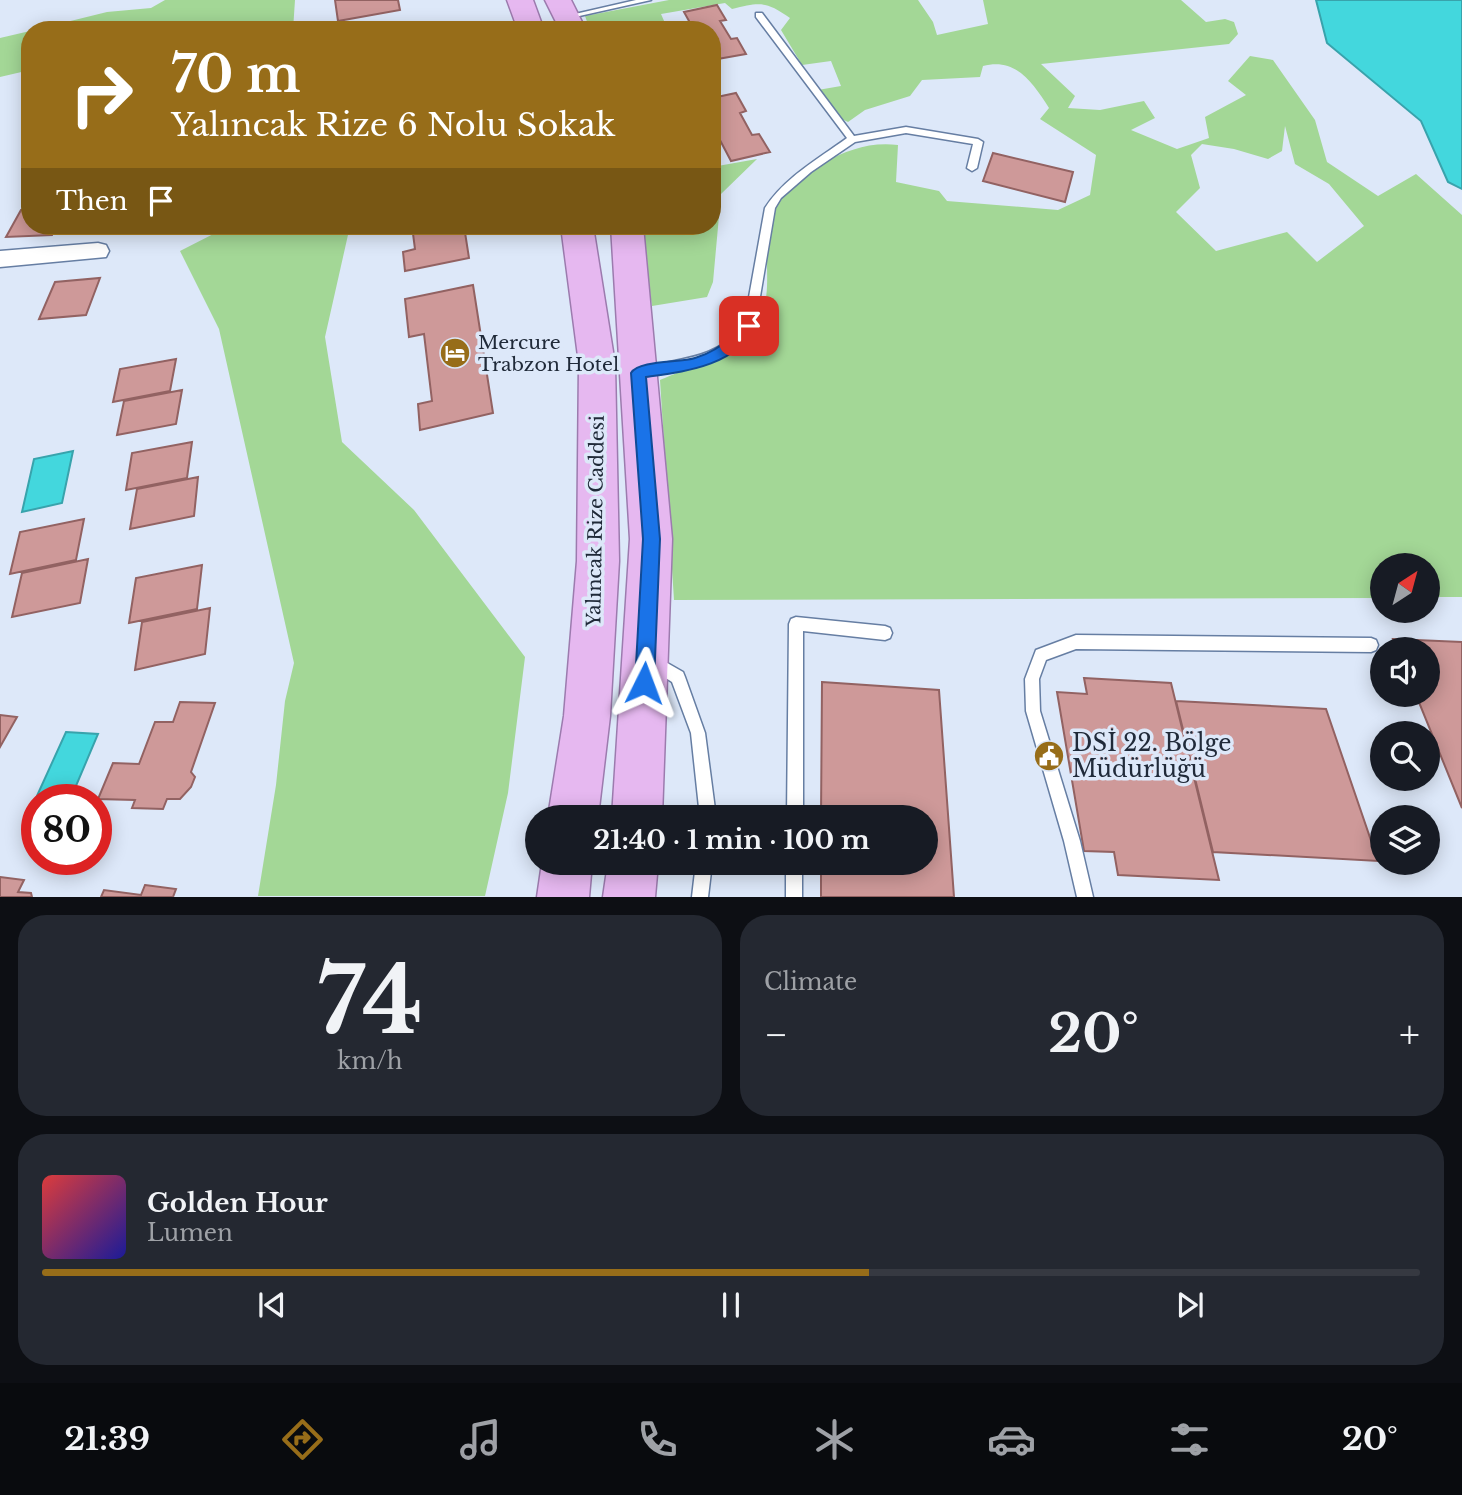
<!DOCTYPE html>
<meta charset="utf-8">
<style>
body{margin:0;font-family:"Libre Baskerville",serif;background:#242831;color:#f1f3f6;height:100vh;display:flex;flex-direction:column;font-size:26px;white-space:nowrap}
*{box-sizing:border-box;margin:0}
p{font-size:23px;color:#9ea1a6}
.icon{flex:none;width:38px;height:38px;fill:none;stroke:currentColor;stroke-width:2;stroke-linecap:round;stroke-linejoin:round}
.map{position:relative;height:897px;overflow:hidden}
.side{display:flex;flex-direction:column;gap:18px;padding:18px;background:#0d0f14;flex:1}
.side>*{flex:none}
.guide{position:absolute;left:21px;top:21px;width:700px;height:214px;border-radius:28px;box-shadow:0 4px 18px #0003;background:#976d19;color:#fff;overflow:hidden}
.needle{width:46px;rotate:36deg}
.fabs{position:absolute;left:1370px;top:553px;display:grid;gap:14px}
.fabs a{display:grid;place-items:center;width:70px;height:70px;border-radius:50%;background:#171b24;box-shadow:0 4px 18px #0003;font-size:35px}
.speed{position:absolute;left:21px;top:784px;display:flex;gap:14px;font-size:35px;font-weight:700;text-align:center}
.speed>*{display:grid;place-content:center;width:91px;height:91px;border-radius:50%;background:#171b24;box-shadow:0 4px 18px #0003;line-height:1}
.speed .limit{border:10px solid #d22;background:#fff;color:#111}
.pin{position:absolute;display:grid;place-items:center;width:60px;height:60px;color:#fff;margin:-30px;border-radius:14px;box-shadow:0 4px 10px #0006}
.me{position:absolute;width:77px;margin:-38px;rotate:3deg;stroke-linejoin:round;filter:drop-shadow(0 0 5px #0008)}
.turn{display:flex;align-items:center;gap:24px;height:147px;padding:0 35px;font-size:32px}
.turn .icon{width:91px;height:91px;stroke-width:2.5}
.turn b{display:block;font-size:49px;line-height:60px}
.then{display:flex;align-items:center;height:66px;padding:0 35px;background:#0003;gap:14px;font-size:26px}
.big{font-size:52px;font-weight:700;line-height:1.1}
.side .widget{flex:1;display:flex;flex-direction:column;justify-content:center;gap:10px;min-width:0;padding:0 24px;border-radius:28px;background:#242831}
.side .dial{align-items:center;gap:0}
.dial b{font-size:91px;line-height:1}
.song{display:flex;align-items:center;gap:21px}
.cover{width:84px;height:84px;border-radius:10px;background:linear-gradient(135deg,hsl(0 70% 55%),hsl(240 70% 35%))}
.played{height:7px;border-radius:4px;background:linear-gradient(90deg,#976d19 60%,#363941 60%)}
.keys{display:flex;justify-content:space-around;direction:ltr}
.heat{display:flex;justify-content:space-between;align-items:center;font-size:38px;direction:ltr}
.side .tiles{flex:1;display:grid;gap:18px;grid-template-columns:1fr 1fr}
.widget:last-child{grid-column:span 2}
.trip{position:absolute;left:525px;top:805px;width:413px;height:70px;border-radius:35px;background:#171b24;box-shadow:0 4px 18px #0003;font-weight:700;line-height:70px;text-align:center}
.tab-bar{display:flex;height:112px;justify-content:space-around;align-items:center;background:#090b0e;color:#9ea1a6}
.tab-bar .icon{width:49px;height:49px}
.tab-bar .on{color:#976d19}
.tab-bar b{font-size:32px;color:#f1f3f6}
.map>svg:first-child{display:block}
.green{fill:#a3d796;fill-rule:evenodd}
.water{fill:#43d7dd;stroke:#38a3ac;stroke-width:2}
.building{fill:#ce9999;stroke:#926262;stroke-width:2}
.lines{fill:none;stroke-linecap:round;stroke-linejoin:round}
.service-casing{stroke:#667ea3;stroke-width:3}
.minor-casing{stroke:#667ea3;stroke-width:3}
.trunk-casing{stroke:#9c7bae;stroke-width:3}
.service{fill:#fff;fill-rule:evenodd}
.minor{fill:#fff;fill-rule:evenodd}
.trunk{fill:#e6b8f0;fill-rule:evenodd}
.route{fill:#1a73e8;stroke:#114b97;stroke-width:2}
.labels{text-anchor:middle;stroke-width:7;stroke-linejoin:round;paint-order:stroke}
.poi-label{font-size:19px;fill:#202a39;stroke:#dde8f9;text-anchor:start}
.street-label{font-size:19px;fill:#202a39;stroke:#dde8f9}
.near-poi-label{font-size:23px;fill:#202a39;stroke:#dde8f9;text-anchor:start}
</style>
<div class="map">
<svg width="1462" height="897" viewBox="0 0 1462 897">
<rect width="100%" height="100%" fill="#dde8f9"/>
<path class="green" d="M165,0H295L293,30H34L107,12L151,8Z
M669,0H918L933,22L937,35L988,24L983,0H1181L1206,22L1225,19L1234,22L1238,34L1229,44L1041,64L1075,96L1068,108L1100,110L1144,101L1155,118L1131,130L1177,149L1209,138L1205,117L1246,95L1228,81L1250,56L1273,60L1315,120L1327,162L1378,196L1416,174L1462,215V597H1428V565H1382V598L674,600L660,380C685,370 747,343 759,319C769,301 767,281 767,262C765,212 775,184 822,163C849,150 868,142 898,145L896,182L939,191L947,201L1058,210L1090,195L1096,155L1040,119L1049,108C1033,83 1016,57 983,66L980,77L922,80L910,96L865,110L848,122L829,113L812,91L841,86L831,61L802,65L781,30L790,18C766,1 760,2 732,9L725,3L661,14L668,30H590L585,16ZM1285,126L1295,164L1329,184L1364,226L1317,262L1287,232L1216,251L1176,212L1200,188L1191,155L1202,144L1234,149L1268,159L1282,151Z
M30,31V70L0,77V38Z
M757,159L721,194L713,282L707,297L652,306L640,226H712V167Z
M229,226H350L325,337L342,442L414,510L525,657L508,793L485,896H258L276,785L285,701L294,663L219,329L180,251Z"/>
<path class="water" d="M1316,0H1462V189L1448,182L1421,121L1327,43Z
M73,451L62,503L22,512L34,459Z
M66,732L98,734L70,800H37V809H31Z"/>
<path class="building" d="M335,0H398L400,10L338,21Z
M717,5L726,20L720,21L731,39L737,38L746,54L712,60V30H694L684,12Z
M736,93L746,111L740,113L752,135L759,134L770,152L731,161L712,125V98Z
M993,153L1073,172L1065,202L983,181Z
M30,209V226H56L52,235L6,237L21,210Z
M412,226H464L469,258L405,271L403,252L415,249Z
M100,278L86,315L39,319L55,282Z
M473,285L493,413L420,430L418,404L432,401L424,334L409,337L405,299Z
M176,359L170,391L113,402L120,369Z
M182,390L176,424L117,435L124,401Z
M192,442L187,478L126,490L132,453Z
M198,477L194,516L130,529L137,489Z
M84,519L76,560L10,574L20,532Z
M88,559L80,603L12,617L22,573Z
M202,565L197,609L129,623L136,578Z
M210,608L205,654L135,670L142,622Z
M1393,639L1462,642V808L1416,695H1428V649H1397Z
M1084,678L1171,683L1219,880L1118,875L1114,852L1084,851L1057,692L1087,694Z
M822,682L939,690L954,897H821V863H926V817H821Z
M1176,701L1326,709L1378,861L1213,852Z
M180,702L215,703L191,772L195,777L191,787L180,799H167L163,809L132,808L135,800L98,799L113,763L139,764L155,722H173Z
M0,715L17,717L0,747Z
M0,877L24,880L18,892L31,893L32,897H0Z
M145,885L176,889L173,897H101L104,890L141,895Z"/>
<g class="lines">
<g class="service-casing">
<path id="service" d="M636,0H651L566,19L562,17Z
M756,13H762L854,136L906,127L978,139L983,142L977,168L972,171L967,168L973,144L906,133L855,142L811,172L781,198L775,208L755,326C730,365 684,370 642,377L638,375L636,372L638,369C680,357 713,362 744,325L765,208C784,178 818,159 847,138L756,17Z
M796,617L885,626L890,628L892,633L890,638L885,640L803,631V817H787L789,624L791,619Z
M1076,635L1371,638L1376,640L1378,645L1376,650L1371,652L1076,649L1046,660L1039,679L1040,711L1080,841L1093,897H1077L1064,841L1026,711L1025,679L1036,650Z
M655,656L683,672L685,677L705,733L716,817H700L691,733L672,682L650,668L648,663L650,658Z
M696,863H712L708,897H692Z
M786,863H802V897H786Z"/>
</g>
<g class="minor-casing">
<path id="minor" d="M98,243L106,245L109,251L106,257L0,267V251Z"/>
</g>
<g class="trunk-casing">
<path id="trunk" d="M507,0H533L544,30H518Z
M545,0H571L586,30H560Z
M561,226H593L615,364L619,561L610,716L598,817H548L564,716L577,561L579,364Z
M611,226H643L672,539L662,817H612L630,539Z
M542,863H592L589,897H537Z
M608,863H658L655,897H603Z"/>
</g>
<use href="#service" class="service"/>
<use href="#minor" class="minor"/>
<use href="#trunk" class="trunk"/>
</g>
<path class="route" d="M749,320L754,322L757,326C734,366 688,371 646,377L660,539L654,683L651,690L644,693L638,690L635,683L643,539L631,373C639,360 680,363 695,358C709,354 723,345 734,335C740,330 741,323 749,320Z"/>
<defs>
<g id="hotel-disc" transform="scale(1.575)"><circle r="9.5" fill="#976d19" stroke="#dde8f9"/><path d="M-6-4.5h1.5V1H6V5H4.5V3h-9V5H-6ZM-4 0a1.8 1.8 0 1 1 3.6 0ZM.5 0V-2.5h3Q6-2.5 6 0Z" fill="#fff"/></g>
<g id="civic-disc" transform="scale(1.575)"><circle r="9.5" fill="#976d19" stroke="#dde8f9"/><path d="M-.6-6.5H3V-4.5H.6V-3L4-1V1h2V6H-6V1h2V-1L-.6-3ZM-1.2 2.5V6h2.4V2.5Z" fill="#fff"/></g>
</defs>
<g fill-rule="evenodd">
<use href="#hotel-disc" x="455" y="353"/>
<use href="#civic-disc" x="1049" y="756"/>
</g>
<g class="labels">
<g class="poi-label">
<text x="478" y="349">Mercure<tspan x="478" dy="22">Trabzon Hotel</tspan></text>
</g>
<g class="street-label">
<text transform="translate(595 521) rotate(-89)" y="7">Yalıncak Rize Caddesi</text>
</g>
<g class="near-poi-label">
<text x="1072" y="751">DSİ 22. Bölge<tspan x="1072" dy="26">Müdürlüğü</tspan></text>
</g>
</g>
</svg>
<div class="fabs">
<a><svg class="needle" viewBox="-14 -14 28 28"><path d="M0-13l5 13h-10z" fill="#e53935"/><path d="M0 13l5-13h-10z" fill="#9ea1a6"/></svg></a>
<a><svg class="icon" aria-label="sound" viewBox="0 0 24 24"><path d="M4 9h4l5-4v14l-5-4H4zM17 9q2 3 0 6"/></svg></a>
<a><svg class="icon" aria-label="search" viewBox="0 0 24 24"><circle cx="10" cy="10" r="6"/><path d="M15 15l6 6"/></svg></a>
<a><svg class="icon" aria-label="layers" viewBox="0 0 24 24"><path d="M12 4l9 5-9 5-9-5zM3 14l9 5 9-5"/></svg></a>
</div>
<div class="speed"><div class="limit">80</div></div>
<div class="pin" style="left:749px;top:326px;background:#d93025"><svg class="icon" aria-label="arrive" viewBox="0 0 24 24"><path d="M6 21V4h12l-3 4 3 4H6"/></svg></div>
<svg class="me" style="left:644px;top:683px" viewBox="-20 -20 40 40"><path d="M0-17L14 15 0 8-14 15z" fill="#1a73e8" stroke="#fff" stroke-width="4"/></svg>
<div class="trip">21:40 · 1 min · 100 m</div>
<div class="guide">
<div class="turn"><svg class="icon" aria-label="right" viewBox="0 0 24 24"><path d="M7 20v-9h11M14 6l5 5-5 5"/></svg><div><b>70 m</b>Yalıncak Rize 6 Nolu Sokak</div></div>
<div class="then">Then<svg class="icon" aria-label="arrive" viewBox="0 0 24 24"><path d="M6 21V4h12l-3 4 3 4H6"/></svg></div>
</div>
</div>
<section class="side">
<div class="tiles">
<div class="widget dial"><b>74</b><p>km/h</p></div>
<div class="widget"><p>Climate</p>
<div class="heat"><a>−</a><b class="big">20°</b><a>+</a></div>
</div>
<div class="widget">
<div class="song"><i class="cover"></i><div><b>Golden Hour</b><p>Lumen</p></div></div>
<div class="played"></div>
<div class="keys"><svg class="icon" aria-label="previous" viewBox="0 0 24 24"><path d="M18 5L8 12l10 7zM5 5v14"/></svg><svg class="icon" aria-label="pause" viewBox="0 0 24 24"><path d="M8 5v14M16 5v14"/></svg><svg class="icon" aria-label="next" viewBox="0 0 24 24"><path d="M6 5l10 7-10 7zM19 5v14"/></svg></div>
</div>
</div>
</section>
<nav class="tab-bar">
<b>21:39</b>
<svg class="icon on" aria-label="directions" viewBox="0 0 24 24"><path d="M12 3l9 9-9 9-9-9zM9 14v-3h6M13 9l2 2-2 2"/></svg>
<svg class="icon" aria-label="music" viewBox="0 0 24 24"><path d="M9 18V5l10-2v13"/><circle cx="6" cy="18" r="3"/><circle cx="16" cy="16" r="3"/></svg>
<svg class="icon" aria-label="phone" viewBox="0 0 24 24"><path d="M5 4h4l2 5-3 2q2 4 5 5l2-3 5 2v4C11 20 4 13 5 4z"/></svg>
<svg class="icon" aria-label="climate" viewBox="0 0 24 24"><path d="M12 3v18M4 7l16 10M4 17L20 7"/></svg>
<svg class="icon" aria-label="car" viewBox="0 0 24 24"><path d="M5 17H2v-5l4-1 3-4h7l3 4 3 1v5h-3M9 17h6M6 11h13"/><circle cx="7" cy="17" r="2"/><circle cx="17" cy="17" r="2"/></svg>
<svg class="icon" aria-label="filters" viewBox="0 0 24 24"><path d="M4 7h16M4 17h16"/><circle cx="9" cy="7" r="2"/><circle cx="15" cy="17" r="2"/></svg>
<b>20°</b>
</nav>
